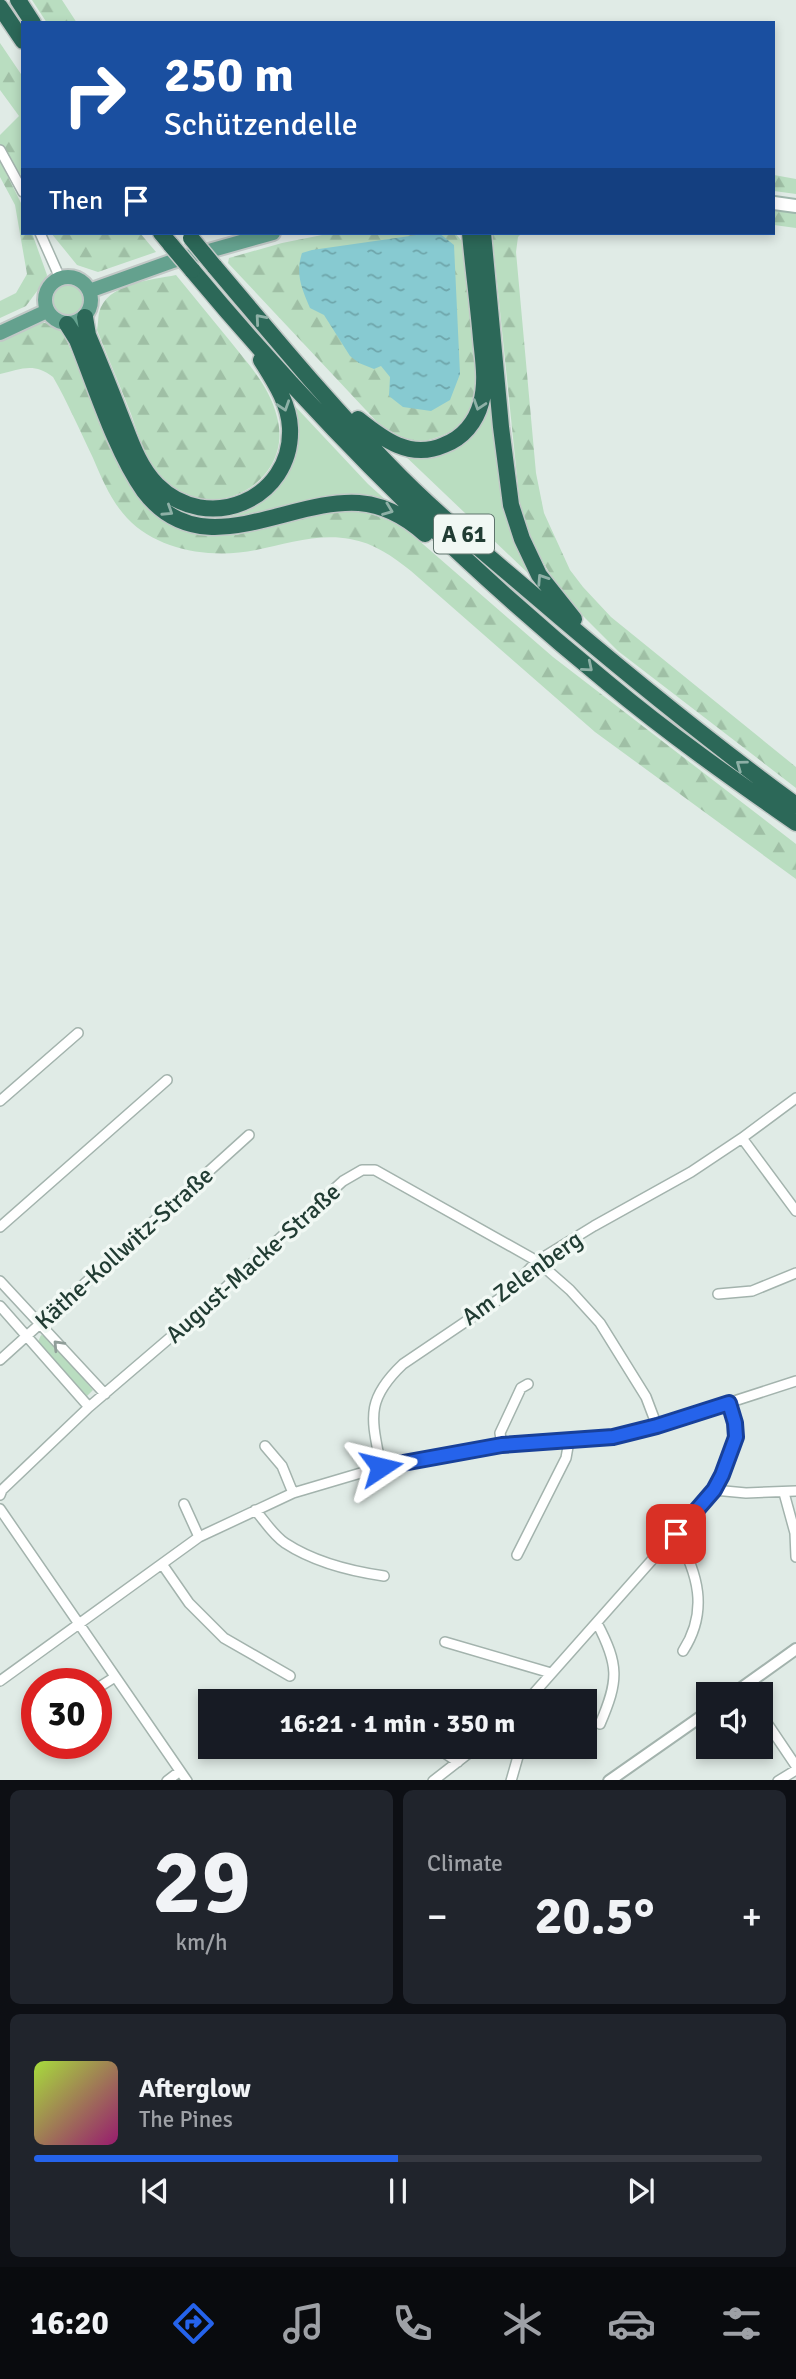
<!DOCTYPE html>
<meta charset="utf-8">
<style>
body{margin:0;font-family:Signika,sans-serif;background:#20242c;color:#f1f3f6;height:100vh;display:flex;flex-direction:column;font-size:26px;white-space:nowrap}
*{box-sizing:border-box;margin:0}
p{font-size:23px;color:#9ea1a6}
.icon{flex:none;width:38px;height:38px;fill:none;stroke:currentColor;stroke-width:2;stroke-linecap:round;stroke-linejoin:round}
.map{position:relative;height:1780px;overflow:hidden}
.panel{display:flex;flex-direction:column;gap:10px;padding:10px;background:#0d0f14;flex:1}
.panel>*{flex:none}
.top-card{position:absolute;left:21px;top:21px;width:754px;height:214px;border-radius:0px;box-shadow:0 4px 10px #0003;background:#1a4fa0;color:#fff;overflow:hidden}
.fabs{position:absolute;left:696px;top:1682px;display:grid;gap:14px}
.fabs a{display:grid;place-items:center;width:77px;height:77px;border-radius:0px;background:#171b24;box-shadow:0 4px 10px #0003;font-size:35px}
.speed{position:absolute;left:21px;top:1668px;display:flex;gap:14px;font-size:35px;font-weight:700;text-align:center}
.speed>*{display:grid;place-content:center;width:91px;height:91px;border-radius:50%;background:#171b24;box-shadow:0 4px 10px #0003;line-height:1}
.speed .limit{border:10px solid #d22;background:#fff;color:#111}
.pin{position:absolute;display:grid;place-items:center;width:60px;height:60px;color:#fff;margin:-30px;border-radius:14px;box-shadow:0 4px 10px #0006}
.me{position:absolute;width:77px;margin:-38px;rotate:80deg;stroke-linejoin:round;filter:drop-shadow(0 0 5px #0008)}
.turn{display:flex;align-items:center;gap:24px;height:147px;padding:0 28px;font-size:32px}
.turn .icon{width:91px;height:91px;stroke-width:2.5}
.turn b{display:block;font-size:49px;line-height:60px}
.then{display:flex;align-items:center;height:66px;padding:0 28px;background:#0003;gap:14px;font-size:26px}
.big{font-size:52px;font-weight:700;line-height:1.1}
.panel .widget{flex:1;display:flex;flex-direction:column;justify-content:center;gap:10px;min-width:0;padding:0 24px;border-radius:10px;background:#20242c}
.panel .dial{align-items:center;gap:0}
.dial b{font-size:91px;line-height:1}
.song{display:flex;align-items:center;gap:21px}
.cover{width:84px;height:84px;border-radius:10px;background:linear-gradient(135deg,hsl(80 70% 55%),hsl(320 70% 35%))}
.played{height:7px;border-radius:4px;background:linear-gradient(90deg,#2563eb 50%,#363941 50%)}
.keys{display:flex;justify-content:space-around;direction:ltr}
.heat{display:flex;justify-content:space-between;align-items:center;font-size:38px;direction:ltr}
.panel .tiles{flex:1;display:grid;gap:10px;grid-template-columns:1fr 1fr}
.widget:last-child{grid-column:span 2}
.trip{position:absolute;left:198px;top:1689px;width:399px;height:70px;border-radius:0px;background:#171b24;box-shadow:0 4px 10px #0003;font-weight:700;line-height:70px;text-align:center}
.tabs{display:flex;height:112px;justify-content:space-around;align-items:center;background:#090b0e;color:#9ea1a6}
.tabs .icon{width:49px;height:49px}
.tabs .selected{color:#2563eb}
.tabs b{font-size:32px;color:#f1f3f6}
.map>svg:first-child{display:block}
.green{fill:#b9ddc0}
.forest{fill:url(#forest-firs)}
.water{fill:url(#water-ripples)}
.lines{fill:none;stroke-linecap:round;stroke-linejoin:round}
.minor-casing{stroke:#a3b3ad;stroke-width:12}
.tertiary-casing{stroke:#a3b3ad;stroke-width:14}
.secondary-casing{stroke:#9fb7ad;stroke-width:16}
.primary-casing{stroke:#c1c8c6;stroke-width:18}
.motorway-casing{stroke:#c1c8c6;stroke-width:19}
.minor{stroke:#fff;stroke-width:9}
.tertiary{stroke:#fff;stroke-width:10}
.secondary{stroke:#fff;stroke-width:12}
.primary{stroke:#64a18e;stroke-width:14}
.motorway{stroke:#2c6858;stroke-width:16}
.motorway-bridge-casing{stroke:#c1c8c6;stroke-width:19;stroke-linecap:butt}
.motorway-bridge{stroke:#2c6858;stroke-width:16}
.oneway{stroke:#8eb0a6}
.oneway2{stroke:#909e99}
.route-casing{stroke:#184099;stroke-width:18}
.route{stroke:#2563eb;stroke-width:12}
.labels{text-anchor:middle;stroke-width:7;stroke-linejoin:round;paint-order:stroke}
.shield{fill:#f1f8f4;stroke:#5f746d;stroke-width:2}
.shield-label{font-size:23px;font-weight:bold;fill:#213c33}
.street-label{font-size:24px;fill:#213c33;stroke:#f1f8f4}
</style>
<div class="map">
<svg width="796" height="1781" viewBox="0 0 796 1781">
<defs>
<pattern id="forest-firs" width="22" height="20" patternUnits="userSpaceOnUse" patternTransform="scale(1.75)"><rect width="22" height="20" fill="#b9ddc0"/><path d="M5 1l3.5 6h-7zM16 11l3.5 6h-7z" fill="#9fbfa5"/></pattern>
<pattern id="water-ripples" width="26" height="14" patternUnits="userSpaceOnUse" patternTransform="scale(1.75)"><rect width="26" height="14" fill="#87cad1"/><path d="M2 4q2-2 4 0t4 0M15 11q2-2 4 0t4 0" fill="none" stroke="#6ea5aa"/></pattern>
</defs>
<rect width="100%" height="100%" fill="#e0ebe6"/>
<path class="green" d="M46 300a21 21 0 1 1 42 0a21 21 0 1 1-42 0Z
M488,360L531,576L401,452L469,436Z
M292,403L368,484L388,502C341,508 205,534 170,507C160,500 153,486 146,477L194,511L270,494Z
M41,1335L47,1337L93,1390L87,1396L38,1342Z"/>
<path class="forest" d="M32,0H62L77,23H47Z
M0,43L23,77V178L0,146V135L19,116L0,90Z
M0,161L23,207V233H32L47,275L46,279L26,306L0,318V301L16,293L27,274L15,205L0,177Z
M774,175L796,179V194L774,191Z
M774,210L796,212V228L774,225Z
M51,233H140L156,252L98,272L77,265Z
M332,233H455L466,246C469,282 485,389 468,417C461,428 449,433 438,437C412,447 400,440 379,424L228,263L229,258L282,243Z
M492,233H522L518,237L516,252L536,473L544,513L570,570L583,587L611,617L796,767V788L618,651L585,618L559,589L534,547L520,506Z
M176,275C194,297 212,319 230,341C249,365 270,387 277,417C295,483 210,527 164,481C146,463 139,437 131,414C120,386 108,358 97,330C98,325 98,318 99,313C106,283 152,280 176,275Z
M39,322L51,324L63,332L123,470L141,501L169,524L208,535H236L308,516L340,511H364L401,525L553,657L796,844V879L595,732L411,571C392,556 374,543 350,539C319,533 286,544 256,550C212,559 158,551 127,518C111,501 102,479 93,458C80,431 68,403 53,377C34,362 21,369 0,374V340Z"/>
<path class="water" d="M431,233H439L454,245L460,374L450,400L431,411L403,407L389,396L390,377L381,366L374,369L359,363L350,356L324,315L310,308C302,289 295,274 302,253L312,250Z"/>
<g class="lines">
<g class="minor-casing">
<path id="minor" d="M0,150L23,192
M40,233L60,278
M0,1101L78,1033
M742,1138L796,1098
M0,1227L167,1080
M0,1281L105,1394
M718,1294L752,1291L796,1273
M0,1306L89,1407
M0,1360L249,1135
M502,1445L500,1433L521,1388L528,1384
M265,1446L282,1466L293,1493
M381,1467C372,1419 364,1401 403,1364L505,1295L537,1261L594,1226L691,1172L742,1138L796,1211
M714,1490L746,1493L796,1491
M784,1493L795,1533L796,1557
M0,1495L2,1490L89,1407L172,1336L343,1181L362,1170H375L537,1261L570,1290L600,1323L646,1397L657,1426
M184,1504L199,1537
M0,1509L187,1781
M255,1510C264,1520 273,1535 285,1543C314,1562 349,1571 384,1576
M676,1534C698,1573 709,1611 683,1651
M517,1555L566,1458L569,1441
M162,1564L189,1603L224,1638L290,1676
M597,1623C619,1665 619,1680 600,1724
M445,1642L551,1673
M0,1681L199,1537L293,1493L381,1467L502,1445L613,1437L657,1426L796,1381
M96,1689L115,1677
M527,1701L714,1490C724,1472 738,1446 735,1425C735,1417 731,1410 729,1403
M761,1714L796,1766
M434,1746L458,1762
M167,1781L180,1771
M433,1781L478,1746
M511,1781L519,1753L517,1746
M778,1781L796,1770"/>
</g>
<g class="tertiary-casing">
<path id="tertiary" d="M733,1694L796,1649
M609,1781L709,1711"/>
</g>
<g class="secondary-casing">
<path id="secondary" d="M774,203L796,206"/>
</g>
<g class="primary-casing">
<path id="primary" d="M45 300a23 23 0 1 1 46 0a23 23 0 1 1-46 0Z
M89,291L173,261L273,233
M0,333L47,311"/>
</g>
<g class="motorway-casing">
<path id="motorway" d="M18,0L33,23
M0,7L23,41
M161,233L171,245
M483,233L501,427L511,505L522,539L539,575L574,619
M214,266C271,333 327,402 389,465C434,512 486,554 535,596C620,669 706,739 796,805
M192,270C318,421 457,560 609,684C669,734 733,779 796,823
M85,317L88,335C99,361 110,388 120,414C130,439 138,466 157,485C207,535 293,500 290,428C289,403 274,381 261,360
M67,324L77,340C95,385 116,452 144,491C201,567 288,498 359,503C385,505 406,517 425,534
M358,419C383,439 410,460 444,445C463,438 476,422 481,403C487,382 483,360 481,339C478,303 473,268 470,233"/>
</g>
<use href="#minor" class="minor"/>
<use href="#tertiary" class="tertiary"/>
<use href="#secondary" class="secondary"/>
<use href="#primary" class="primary"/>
<use href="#motorway" class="motorway"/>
<g class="motorway-bridge-casing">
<path id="motorway-bridge" d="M191,238L214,266
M171,245L192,270"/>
</g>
<use href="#motorway-bridge" class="motorway-bridge"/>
</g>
<defs><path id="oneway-chevron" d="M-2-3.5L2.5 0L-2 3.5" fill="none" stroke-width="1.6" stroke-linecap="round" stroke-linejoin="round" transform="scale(1.75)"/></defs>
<g class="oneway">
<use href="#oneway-chevron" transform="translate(260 319) rotate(-131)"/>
<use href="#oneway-chevron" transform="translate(479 405) rotate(108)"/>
<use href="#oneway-chevron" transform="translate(284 406) rotate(72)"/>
<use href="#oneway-chevron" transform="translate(388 510) rotate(21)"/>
<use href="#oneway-chevron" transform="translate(168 511) rotate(33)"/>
<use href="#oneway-chevron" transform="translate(542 579) rotate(-123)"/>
<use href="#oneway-chevron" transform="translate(588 667) rotate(40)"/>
<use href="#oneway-chevron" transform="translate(741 765) rotate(-144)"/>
</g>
<use class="oneway2" href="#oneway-chevron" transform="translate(58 1345) rotate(-133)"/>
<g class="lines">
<g class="route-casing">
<path id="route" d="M381,1467L502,1445L613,1437L657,1426L729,1403L735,1423L736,1437L722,1475L714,1490L676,1534"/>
</g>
<use href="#route" class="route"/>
</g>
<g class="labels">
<rect class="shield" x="434" y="514.5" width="60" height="39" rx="5"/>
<g class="shield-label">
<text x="464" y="542">A 61</text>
</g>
<g class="street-label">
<text transform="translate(124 1248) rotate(-42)" y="8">Käthe-Kollwitz-Straße</text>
<text transform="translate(253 1263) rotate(-42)" y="8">August-Macke-Straße</text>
<text transform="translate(522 1278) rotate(-36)" y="8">Am Zelenberg</text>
</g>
</g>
</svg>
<div class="fabs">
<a><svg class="icon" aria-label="sound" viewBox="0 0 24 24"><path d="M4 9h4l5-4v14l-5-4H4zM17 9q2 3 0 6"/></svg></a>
</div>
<div class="speed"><div class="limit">30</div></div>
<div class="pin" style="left:676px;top:1534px;background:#d93025"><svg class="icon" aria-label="arrive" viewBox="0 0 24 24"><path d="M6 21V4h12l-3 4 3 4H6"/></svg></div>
<svg class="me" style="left:381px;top:1467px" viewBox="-20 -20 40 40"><path d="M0-17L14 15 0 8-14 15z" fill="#2563eb" stroke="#fff" stroke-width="4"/></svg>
<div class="trip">16:21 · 1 min · 350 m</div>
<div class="top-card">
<div class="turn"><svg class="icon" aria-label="right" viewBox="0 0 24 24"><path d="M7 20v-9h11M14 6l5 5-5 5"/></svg><div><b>250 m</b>Schützendelle</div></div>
<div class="then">Then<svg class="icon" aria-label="arrive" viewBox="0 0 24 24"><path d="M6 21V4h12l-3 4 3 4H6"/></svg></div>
</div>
</div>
<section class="panel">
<div class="tiles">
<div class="widget dial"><b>29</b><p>km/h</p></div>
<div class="widget"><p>Climate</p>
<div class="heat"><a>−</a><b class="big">20.5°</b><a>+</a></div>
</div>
<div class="widget">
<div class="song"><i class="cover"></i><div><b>Afterglow</b><p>The Pines</p></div></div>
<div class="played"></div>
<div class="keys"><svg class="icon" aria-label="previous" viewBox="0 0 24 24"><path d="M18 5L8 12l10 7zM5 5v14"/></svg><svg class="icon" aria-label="pause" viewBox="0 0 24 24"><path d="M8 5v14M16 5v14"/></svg><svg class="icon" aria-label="next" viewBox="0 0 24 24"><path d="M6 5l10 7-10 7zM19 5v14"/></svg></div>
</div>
</div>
</section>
<nav class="tabs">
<b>16:20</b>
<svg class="icon selected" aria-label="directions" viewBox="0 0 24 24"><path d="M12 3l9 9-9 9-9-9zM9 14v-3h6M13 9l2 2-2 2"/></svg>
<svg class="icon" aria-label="music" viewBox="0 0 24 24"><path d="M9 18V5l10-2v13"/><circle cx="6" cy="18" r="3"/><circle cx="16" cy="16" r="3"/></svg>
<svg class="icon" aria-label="phone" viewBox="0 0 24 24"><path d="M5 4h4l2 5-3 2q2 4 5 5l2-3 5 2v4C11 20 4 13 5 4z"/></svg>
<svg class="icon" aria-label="climate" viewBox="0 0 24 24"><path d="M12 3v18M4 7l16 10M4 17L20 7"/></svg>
<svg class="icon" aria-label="car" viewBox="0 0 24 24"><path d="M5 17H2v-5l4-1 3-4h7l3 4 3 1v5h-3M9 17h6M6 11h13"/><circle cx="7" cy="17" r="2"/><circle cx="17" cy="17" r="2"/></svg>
<svg class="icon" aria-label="filters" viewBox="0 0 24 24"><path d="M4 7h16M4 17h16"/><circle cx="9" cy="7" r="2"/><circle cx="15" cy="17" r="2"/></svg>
</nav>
